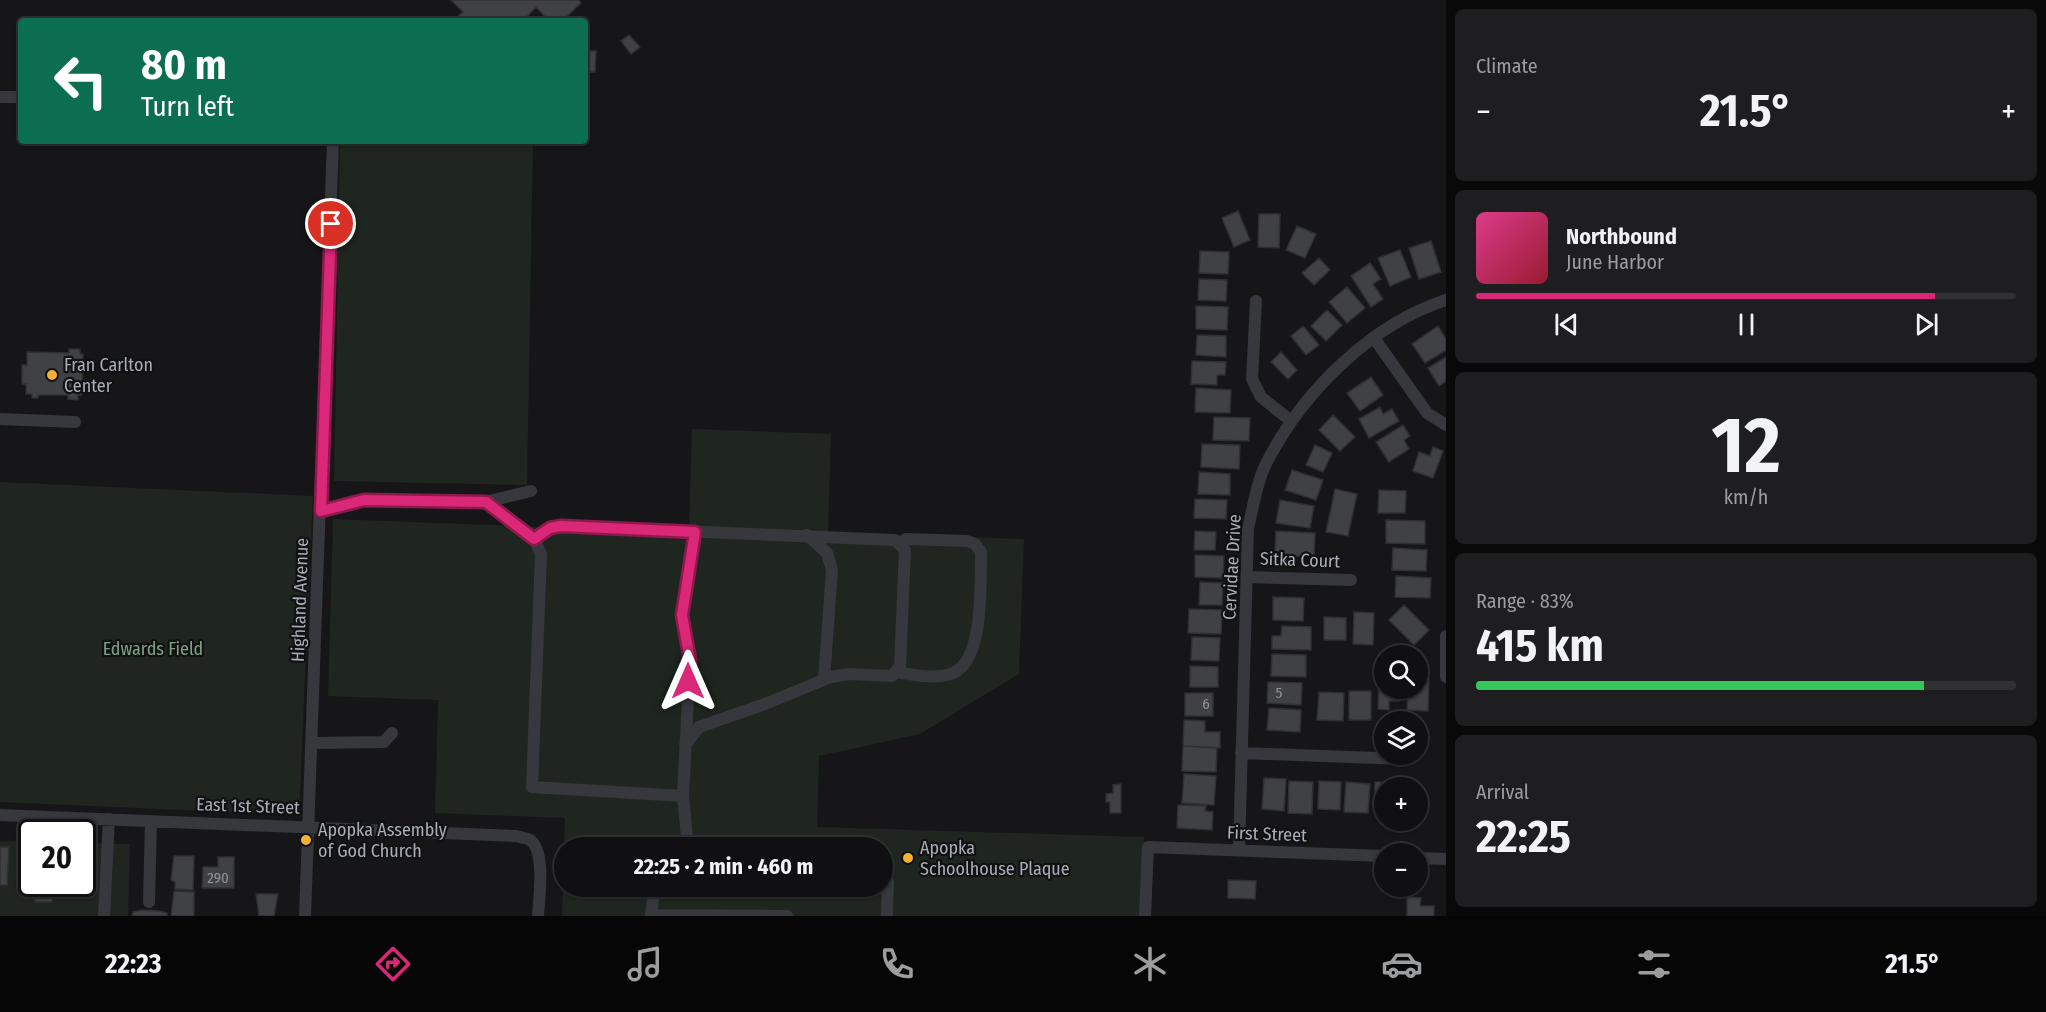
<!DOCTYPE html>
<meta charset="utf-8">
<style>
body{margin:0;font-family:"Fira Sans Condensed",sans-serif;background:#1e1e20;color:#f1f3f6;height:100vh;display:flex;flex-direction:column;font-size:22px;white-space:nowrap}
*{box-sizing:border-box;margin:0}
p{font-size:20px;color:#9c9d9f}
.icon{flex:none;width:33px;height:33px;fill:none;stroke:currentColor;stroke-width:2;stroke-linecap:round;stroke-linejoin:round}
.map{position:relative;flex:1;overflow:hidden}
.details{display:flex;flex-direction:column;gap:9px;padding:9px;background:#09090a;width:600px}
.details>*{flex:none}
.top-card{position:absolute;left:18px;top:18px;width:570px;height:126px;border-radius:6px;box-shadow:0 2px 4px #0004,0 0 0 2px #303032;background:#0b6e4f;color:#fff;overflow:hidden}
.tools{position:absolute;left:1374px;top:645px;display:grid;gap:12px}
.tools a{display:grid;place-items:center;width:54px;height:54px;border-radius:50%;background:#101012;box-shadow:0 2px 4px #0004,0 0 0 2px #303032;font-size:30px}
.speed{position:absolute;left:18px;top:819px;display:flex;gap:12px;font-size:30px;font-weight:700;text-align:center}
.speed>*{display:grid;place-content:center;width:78px;height:78px;border-radius:50%;background:#101012;box-shadow:0 2px 4px #0004,0 0 0 2px #303032;line-height:1}
.speed .limit{border:3px solid #111;border-radius:9px;background:#fff;color:#111}
.pin{position:absolute;display:grid;place-items:center;width:51px;height:51px;color:#fff;margin:-26px;border:3px solid #fff;border-radius:50%;box-shadow:0 2px 6px #0007}
.me{position:absolute;width:66px;margin:-33px;rotate:0deg;stroke-linejoin:round;filter:drop-shadow(0 0 4px #0008)}
.turn{display:flex;align-items:center;gap:21px;height:126px;padding:0 24px;font-size:27px}
.turn .icon{width:78px;height:78px;stroke-width:2.5}
.turn b{display:block;font-size:42px;line-height:51px}
.big{font-size:45px;font-weight:700;line-height:1.1}
.details .card{flex:1;display:flex;flex-direction:column;justify-content:center;gap:9px;min-width:0;padding:0 21px;border-radius:9px;background:#1e1e20}
.details .dial{align-items:center;gap:0}
.dial b{font-size:78px;line-height:1}
.song{display:flex;align-items:center;gap:18px}
.cover{width:72px;height:72px;border-radius:9px;background:linear-gradient(135deg,hsl(330 70% 55%),hsl(350 70% 35%))}
.played{height:6px;border-radius:3px;background:linear-gradient(90deg,#db2777 85%,#303032 85%)}
.keys{display:flex;justify-content:space-around;direction:ltr}
.heat{display:flex;justify-content:space-between;align-items:center;font-size:33px;direction:ltr}
.charge{height:9px;border-radius:4px;background:linear-gradient(90deg,#34c759 83%,#303032 0)}
.trip{position:absolute;left:554px;top:837px;width:339px;height:60px;border-radius:30px;background:#101012;box-shadow:0 2px 4px #0004,0 0 0 2px #303032;font-weight:700;line-height:60px;text-align:center}
.tab-bar{display:flex;height:96px;justify-content:space-around;align-items:center;background:#060607;color:#9c9d9f}
.tab-bar .icon{width:42px;height:42px}
.tab-bar .selected{color:#db2777}
.tab-bar b{font-size:27px;color:#f1f3f6}
main{display:flex;flex:1;min-height:0}
.map>svg:first-child{display:block}
.green{fill:#1e261f}
.building{fill:#404145;stroke:#303034;stroke-width:1.5}
.lines{fill:none;stroke-linecap:round;stroke-linejoin:round}
.minor{stroke:#37383d;stroke-width:12}
.route-casing{stroke:#8e194d;stroke-width:15}
.route{stroke:#db2777;stroke-width:10}
.poi-dot{fill:#f2b134;stroke:#111113;stroke-width:2}
.labels{text-anchor:middle;stroke-width:4.5;stroke-linejoin:round;paint-order:stroke}
.number-label{font-size:15px;fill:#8e929b}
.poi-label{font-size:18px;fill:#a8adb8;stroke:#111113;text-anchor:start}
.street-label{font-size:18px;fill:#a8adb8;stroke:#111113}
.park-label{font-size:18px;fill:#7fa381;stroke:#111113}
</style>
<main>
<div class="map">
<svg width="1446" height="916" viewBox="0 0 1446 916">
<rect width="100%" height="100%" fill="#161618"/>
<path class="green" d="M340,141H533L527,485L334,481Z
M692,429L831,434L828,533L1024,539L1019,674L920,734L819,756L817,827L1144,837L1141,916H562L564,857V886H882V848L564,847L565,818L435,813L438,700L328,696L333,519L542,527V524L689,528Z
M0,482L313,496L299,815L0,802Z
M0,841L31,842L32,884H82L83,843L130,844L128,916H0Z"/>
<path class="building" d="M451,0H579L581,3L562,21H549L536,7L523,21H453L463,12Z
M629,35L640,47L631,54L621,41Z
M585,51H596L595,72H585Z
M1238,211L1250,240L1234,247L1222,218Z
M1259,214H1280L1279,248L1258,247Z
M1297,226L1316,234L1305,258L1286,250Z
M1431,241L1441,272L1419,279L1409,248Z
M1400,250L1411,277L1390,286L1378,258Z
M1200,251L1229,252L1228,274L1199,273Z
M1319,258L1330,270L1314,285L1302,273Z
M1370,263L1381,279L1373,284L1383,299L1371,307L1351,276Z
M1199,279L1227,280L1226,301L1198,300Z
M1347,287L1365,308L1347,323L1329,302Z
M1196,306L1228,307L1227,330L1196,329Z
M1327,310L1342,325L1326,341L1311,326Z
M1303,326L1319,345L1306,355L1291,336Z
M1438,326L1446,339V350L1425,363L1412,344Z
M1197,335L1226,336V357L1196,355Z
M69,349H80V354H83L82,395H78V400L68,399V395H38V398H32V394H26V384H22V365H27V352L69,353Z
M1281,352L1297,370L1288,379L1271,362Z
M1446,357V381L1439,386L1428,368Z
M1192,361L1226,362L1225,375H1217V385L1191,384Z
M1371,377L1383,395L1360,411L1347,393Z
M1196,388L1231,390L1230,413L1195,412Z
M1380,407L1383,414L1392,409L1399,421L1369,438L1359,419Z
M1333,415L1355,437L1340,451L1319,430Z
M1214,417L1250,418L1249,441L1213,440Z
M1403,425L1410,436L1404,440L1409,449L1389,462L1376,442Z
M1202,444L1240,445L1239,469L1201,467Z
M1315,445L1332,453L1323,472L1306,465Z
M1433,447L1443,451L1433,478L1413,471L1419,452L1430,456Z
M1292,470L1323,480L1316,500L1285,490Z
M1199,472L1230,474V495L1198,494Z
M1335,489L1357,494L1348,536L1326,532Z
M1379,490L1406,491L1405,513H1378Z
M1195,499L1227,500L1226,519L1194,518Z
M1280,500L1314,506L1310,528L1276,523Z
M1386,520L1425,521V544L1386,543Z
M1195,531L1216,532L1215,550H1194Z
M1276,531L1315,533L1314,557L1275,555Z
M1393,548L1427,550L1426,571L1392,570Z
M1195,555L1224,556L1223,578L1195,577Z
M1396,576L1431,578L1430,598L1395,597Z
M1200,582L1223,583L1222,605H1199Z
M1273,597L1304,598L1303,621L1273,620Z
M1404,605L1429,630L1414,645L1389,620Z
M1189,609L1222,610L1221,634L1188,633Z
M1354,612L1374,613L1373,645L1353,644Z
M1324,617L1346,618V640H1324Z
M1282,626L1311,627V650L1272,649V636H1281Z
M1192,637L1220,638L1219,661L1191,660Z
M1272,654L1306,655V677L1271,676Z
M1190,666L1218,667V687H1190Z
M1379,678H1384V688H1399V701H1389V710L1378,709Z
M1418,678L1429,679L1428,711L1407,710L1408,688H1418Z
M1268,682L1302,683L1301,705L1267,703Z
M1349,691H1371V720H1349Z
M1319,692L1344,693L1343,721L1317,720Z
M1185,693H1213V716H1185Z
M1269,708L1301,710L1300,732L1267,730Z
M1184,720L1205,721V732H1220V748L1183,746Z
M1183,746L1217,748L1216,772L1182,771Z
M1184,774L1216,776L1214,805L1182,803Z
M1264,778L1286,779L1284,811L1262,809Z
M1289,781L1313,782L1312,814L1288,813Z
M1319,781L1341,782L1340,810L1318,809Z
M1346,782L1370,784L1368,813L1344,812Z
M1375,782H1381V790L1384,791V813L1374,812Z
M1121,784V813H1110V802H1106V794L1113,793V785Z
M1178,805L1206,806L1205,811L1213,812L1212,830L1177,828Z
M0,847H9L7,885H0Z
M174,856H194L193,890L175,889V882L171,880Z
M218,857H234V888H202L203,867H218Z
M1228,880L1256,881L1255,899L1228,898Z
M36,884H53L52,902H35Z
M174,891L194,892V916H171Z
M256,894H278L274,916H259Z
M1407,897L1421,898L1420,906H1434V916H1407Z
M142,910L159,911L167,913V916H132L133,912Z"/>
<g class="lines">
<path class="minor" d="M0,97H21
M1256,301L1252,379L1261,397L1291,421
M1374,338L1427,413L1446,425
M0,419L75,422
M485,502L534,539L541,554L532,787L683,796
M321,511L364,499L485,502L531,491
M807,535L827,553L832,570L824,680
M534,539L550,528L561,526L895,540L905,550L900,666L892,676L849,674L831,677L765,704L699,727L685,745
M1248,577L1351,580
M1446,636V677
M898,672C914,675 937,680 953,673C985,660 980,581 981,552L975,544L967,541L906,539L901,543
M313,743L384,742L392,733
M1241,753L1404,759
M0,815L516,836C520,837 527,838 530,840C546,851 539,898 538,916
M688,848L683,796L690,660L682,615L695,532
M1239,850L1248,528C1254,504 1257,479 1269,458C1305,390 1372,324 1446,300
M1418,858L1446,859
M882,869L888,881L887,916
M149,902L151,821
M652,915L787,916
M104,916L109,819
M305,916L333,141
M651,916L654,891L659,886
M1145,916L1148,847L1384,856"/>
</g>
<g class="lines">
<g class="route-casing">
<path id="route" d="M331,224L321,511L364,500L486,502L534,539L550,528L561,526L695,532L682,615L690,660L688,681"/>
</g>
<use href="#route" class="route"/>
</g>
<g class="poi-dot">
<circle cx="52" cy="375" r="6"/>
<circle cx="306" cy="840" r="6"/>
<circle cx="908" cy="858" r="6"/>
</g>
<g class="labels">
<g class="number-label">
<text x="1279" y="698">5</text>
<text x="1206" y="709">6</text>
<text x="218" y="883">290</text>
</g>
<g class="poi-label">
<text x="64" y="371">Fran Carlton<tspan x="64" dy="21">Center</tspan></text>
<text x="318" y="836">Apopka Assembly<tspan x="318" dy="21">of God Church</tspan></text>
<text x="920" y="854">Apopka<tspan x="920" dy="21">Schoolhouse Plaque</tspan></text>
</g>
<g class="street-label">
<text transform="translate(1300 560) rotate(2)" y="6">Sitka Court</text>
<text transform="translate(1232 567) rotate(-87)" y="6">Cervidae Drive</text>
<text transform="translate(300 600) rotate(-88)" y="6">Highland Avenue</text>
<text transform="translate(248 806) rotate(2)" y="6">East 1st Street</text>
<text transform="translate(1267 834) rotate(2)" y="6">First Street</text>
</g>
<g class="park-label">
<text x="153" y="655">Edwards Field</text>
</g>
</g>
</svg>
<div class="tools">
<a><svg class="icon" aria-label="search" viewBox="0 0 24 24"><circle cx="10" cy="10" r="6"/><path d="M15 15l6 6"/></svg></a>
<a><svg class="icon" aria-label="layers" viewBox="0 0 24 24"><path d="M12 4l9 5-9 5-9-5zM3 14l9 5 9-5"/></svg></a>
<a>+</a>
<a>−</a>
</div>
<div class="speed"><div class="limit">20</div></div>
<div class="pin" style="left:331px;top:224px;background:#d93025"><svg class="icon" aria-label="arrive" viewBox="0 0 24 24"><path d="M6 21V4h12l-3 4 3 4H6"/></svg></div>
<svg class="me" style="left:688px;top:681px" viewBox="-20 -20 40 40"><path d="M0-17L14 15 0 8-14 15z" fill="#db2777" stroke="#fff" stroke-width="4"/></svg>
<div class="trip">22:25 · 2 min · 460 m</div>
<div class="top-card">
<div class="turn"><svg class="icon" aria-label="left" viewBox="0 0 24 24"><path d="M17 20v-9H6M10 6l-5 5 5 5"/></svg><div><b>80 m</b>Turn left</div></div>
</div>
</div>
<section class="details">
<div class="card"><p>Climate</p>
<div class="heat"><a>−</a><b class="big">21.5°</b><a>+</a></div>
</div>
<div class="card">
<div class="song"><i class="cover"></i><div><b>Northbound</b><p>June Harbor</p></div></div>
<div class="played"></div>
<div class="keys"><svg class="icon" aria-label="previous" viewBox="0 0 24 24"><path d="M18 5L8 12l10 7zM5 5v14"/></svg><svg class="icon" aria-label="pause" viewBox="0 0 24 24"><path d="M8 5v14M16 5v14"/></svg><svg class="icon" aria-label="next" viewBox="0 0 24 24"><path d="M6 5l10 7-10 7zM19 5v14"/></svg></div>
</div>
<div class="card dial"><b>12</b><p>km/h</p></div>
<div class="card"><p>Range · 83%</p><b class="big">415 km</b><div class="charge"></div></div>
<div class="card"><p>Arrival</p><b class="big">22:25</b></div>
</section>
</main>
<nav class="tab-bar">
<b>22:23</b>
<svg class="icon selected" aria-label="directions" viewBox="0 0 24 24"><path d="M12 3l9 9-9 9-9-9zM9 14v-3h6M13 9l2 2-2 2"/></svg>
<svg class="icon" aria-label="music" viewBox="0 0 24 24"><path d="M9 18V5l10-2v13"/><circle cx="6" cy="18" r="3"/><circle cx="16" cy="16" r="3"/></svg>
<svg class="icon" aria-label="phone" viewBox="0 0 24 24"><path d="M5 4h4l2 5-3 2q2 4 5 5l2-3 5 2v4C11 20 4 13 5 4z"/></svg>
<svg class="icon" aria-label="climate" viewBox="0 0 24 24"><path d="M12 3v18M4 7l16 10M4 17L20 7"/></svg>
<svg class="icon" aria-label="car" viewBox="0 0 24 24"><path d="M5 17H2v-5l4-1 3-4h7l3 4 3 1v5h-3M9 17h6M6 11h13"/><circle cx="7" cy="17" r="2"/><circle cx="17" cy="17" r="2"/></svg>
<svg class="icon" aria-label="filters" viewBox="0 0 24 24"><path d="M4 7h16M4 17h16"/><circle cx="9" cy="7" r="2"/><circle cx="15" cy="17" r="2"/></svg>
<b>21.5°</b>
</nav>
